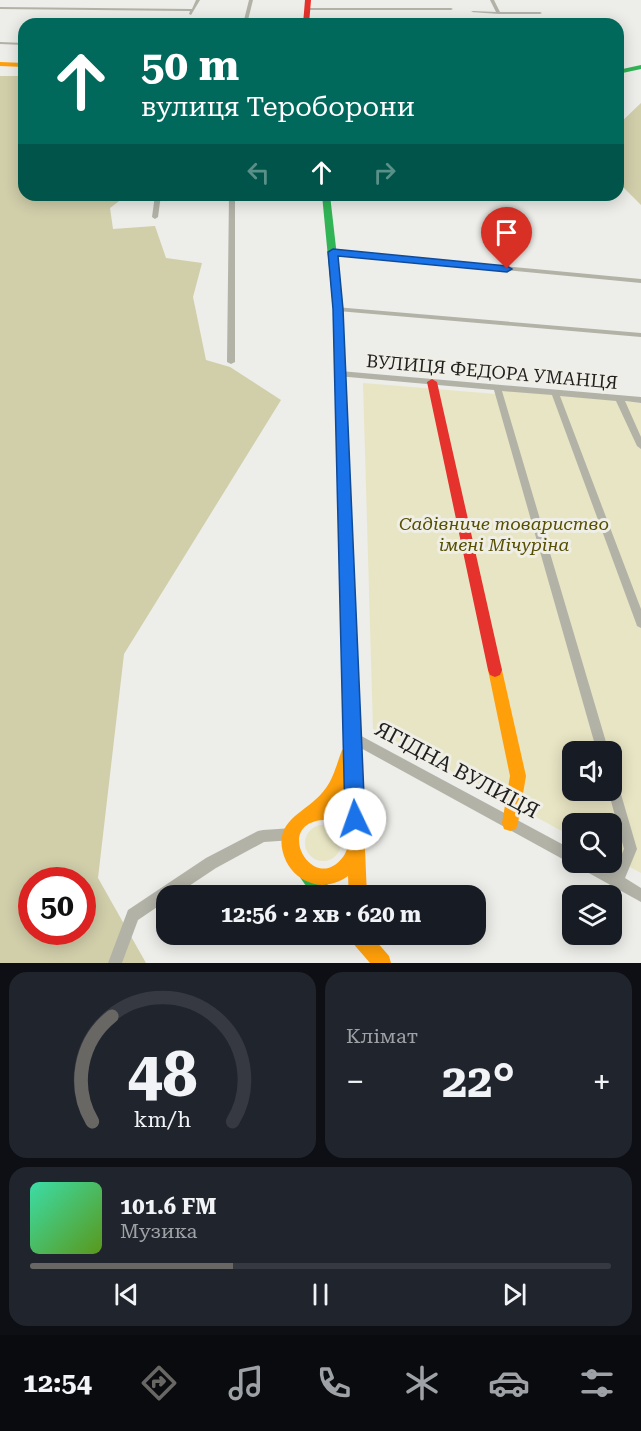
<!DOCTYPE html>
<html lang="uk">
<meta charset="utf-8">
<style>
body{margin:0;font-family:"Roboto Serif",serif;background:#20242c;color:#f1f3f6;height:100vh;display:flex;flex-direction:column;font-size:22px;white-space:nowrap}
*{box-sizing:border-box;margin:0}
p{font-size:20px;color:#9ea1a6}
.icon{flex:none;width:33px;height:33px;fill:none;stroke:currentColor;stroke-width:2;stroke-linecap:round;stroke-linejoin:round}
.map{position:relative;height:963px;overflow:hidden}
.side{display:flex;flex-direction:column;gap:9px;padding:9px;background:#0d0f14;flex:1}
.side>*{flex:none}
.hud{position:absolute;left:18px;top:18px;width:606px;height:183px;border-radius:18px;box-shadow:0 3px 15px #0003;background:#00695c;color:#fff;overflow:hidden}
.controls{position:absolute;left:562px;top:741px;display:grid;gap:12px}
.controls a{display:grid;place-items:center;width:60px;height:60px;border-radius:12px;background:#171b24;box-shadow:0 3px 15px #0003;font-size:30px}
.speed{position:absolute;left:18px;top:867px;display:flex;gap:12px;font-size:30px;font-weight:700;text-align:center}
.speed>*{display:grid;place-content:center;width:78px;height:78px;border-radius:50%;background:#171b24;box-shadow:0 3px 15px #0003;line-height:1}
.speed .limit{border:9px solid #d22;background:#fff;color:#111}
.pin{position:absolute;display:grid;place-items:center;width:51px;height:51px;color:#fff;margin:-62px -26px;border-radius:50% 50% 50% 0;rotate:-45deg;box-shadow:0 0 6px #0007}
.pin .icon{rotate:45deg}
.me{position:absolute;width:66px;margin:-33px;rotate:357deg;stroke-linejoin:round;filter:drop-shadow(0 0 4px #0008)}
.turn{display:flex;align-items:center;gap:21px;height:126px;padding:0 24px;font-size:27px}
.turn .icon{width:78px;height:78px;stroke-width:2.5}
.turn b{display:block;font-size:42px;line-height:51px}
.lanes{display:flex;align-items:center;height:57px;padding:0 24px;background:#0003;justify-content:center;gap:30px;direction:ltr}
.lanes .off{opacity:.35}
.big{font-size:45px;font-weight:700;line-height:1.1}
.side .widget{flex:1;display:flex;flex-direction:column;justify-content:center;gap:9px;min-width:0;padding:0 21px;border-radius:18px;background:#20242c}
.side .dial{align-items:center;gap:0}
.dial svg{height:156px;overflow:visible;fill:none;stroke:#363941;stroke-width:7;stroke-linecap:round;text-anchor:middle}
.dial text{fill:#f1f3f6;stroke:none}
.song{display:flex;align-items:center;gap:18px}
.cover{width:72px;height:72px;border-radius:9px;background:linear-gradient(135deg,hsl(160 70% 55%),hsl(90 70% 35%))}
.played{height:6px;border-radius:3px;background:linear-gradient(90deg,#686764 35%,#363941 35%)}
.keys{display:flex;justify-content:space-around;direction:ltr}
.heat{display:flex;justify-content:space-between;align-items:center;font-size:33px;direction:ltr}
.side .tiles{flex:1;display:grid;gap:9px;grid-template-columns:1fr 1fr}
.widget:last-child{grid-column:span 2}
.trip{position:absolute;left:156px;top:885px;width:330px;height:60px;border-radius:18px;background:#171b24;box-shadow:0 3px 15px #0003;font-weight:700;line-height:60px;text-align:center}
.dock{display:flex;height:96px;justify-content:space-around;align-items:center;background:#090b0e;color:#9ea1a6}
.dock .icon{width:42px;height:42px}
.dock .current{color:#686764}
.dock b{font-size:27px;color:#f1f3f6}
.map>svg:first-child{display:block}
.green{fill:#e8e5c4;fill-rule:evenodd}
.forest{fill:#d1ceaa;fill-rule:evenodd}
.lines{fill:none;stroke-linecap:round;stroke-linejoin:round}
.street{fill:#b3b2a7;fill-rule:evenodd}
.fast{fill:#30b455;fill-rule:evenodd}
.slow{fill:#ff9f0a;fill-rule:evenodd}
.jam{fill:#e5322d;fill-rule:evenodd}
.route{fill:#1a73e8;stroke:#114b97;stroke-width:1.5}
.labels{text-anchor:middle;stroke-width:6;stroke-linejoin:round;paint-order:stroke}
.street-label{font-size:18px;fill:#201f1d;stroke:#efeee7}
.park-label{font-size:18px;font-style:italic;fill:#564f00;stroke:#efeee7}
.near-street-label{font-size:21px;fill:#201f1d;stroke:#efeee7}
</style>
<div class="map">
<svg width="641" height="963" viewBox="0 0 641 963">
<rect width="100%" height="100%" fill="#edede9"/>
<path class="green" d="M363,383L496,394L504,390L641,403V873L612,857V824H573V837L373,729ZM573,752H612V790H573Z
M305 843a18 18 0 1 1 36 0a18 18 0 1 1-36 0Z"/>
<path class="forest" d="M0,76H24V195H127L110,208L113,229L155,226L166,258L202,263L193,297L206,360L230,367L281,400L124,654L98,878L146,963H0ZM32,880H82V932H32Z
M641,103V205L618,182V125Z"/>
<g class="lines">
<path class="street" d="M196,0H200L191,15L189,14L190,11L0,9V7L192,9Z
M249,0H253L247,24H243Z
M490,0H494L500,12H540L542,13L540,14H499L471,12L473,11L496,12Z
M307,8H451L453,9L451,10H306Z
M44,21L199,23L201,24L43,23Z
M0,42L24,43V45L0,44Z
M155,195H161L158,217L155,219L152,217Z
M229,195H235V362L231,364L227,362Z
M333,250L641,279V283L331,253L330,252Z
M335,307L641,333V337L338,311H335Z
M340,371L641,397V403L625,401L641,437V449L637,446L616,401L560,396L641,609V628L637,626L636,623L552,395L502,391L609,752H597L494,390L337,376L336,374L337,372Z
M352,731L573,850V862H575L573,864L568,862L348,741L346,737L348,733Z
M612,778L616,780L618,784L637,849L625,878L641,888V902L578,867L577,862H597L614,872L624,849L608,790H612Z
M293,828L298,829L299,834L298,839L293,840L264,842L216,868L174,896H166V901L138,920L122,963H108L128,910L206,858L258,831L263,830Z"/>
<path class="fast" d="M641,65V69L618,74V70Z
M322,195H330L343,309L351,525L349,528H341L339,525L333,309Z
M306,864C317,869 329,884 334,896H313L297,873L300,867Z"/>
<path class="slow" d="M0,62L24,63V67L0,66Z
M345,520L349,522L351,525L367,896H349L348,876C338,883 326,887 314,884C301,880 292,873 286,861C268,819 308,814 326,788C334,777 337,763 342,750L345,749L339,525L341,522ZM346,785L347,811L334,805ZM323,820C340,821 355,841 343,857C314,896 272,824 323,820Z
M495,663L500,665L502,670L526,776L518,823L516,829L510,831L504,829L502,823L510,776L488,670L490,665Z
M349,934H370L389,956L391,963H370L351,941Z"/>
<path class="jam" d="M305,0H311L309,24H303Z
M432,379L437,382L502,670L500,675L495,677L490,675L488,670L427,382Z"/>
</g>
<path class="route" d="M333,249L507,266L512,269L507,272L338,256L343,309L365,819L362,826L355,829L348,826L345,819L333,309L328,252Z"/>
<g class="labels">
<g class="street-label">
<text transform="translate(492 372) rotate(5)" y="6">ВУЛИЦЯ ФЕДОРА УМАНЦЯ</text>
</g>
<g class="park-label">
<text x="504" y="530">Садівниче товариство<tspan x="504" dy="21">імені Мічуріна</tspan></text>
</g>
<g class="near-street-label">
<text transform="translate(457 770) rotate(28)" y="7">ЯГІДНА ВУЛИЦЯ</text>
</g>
</g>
</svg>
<div class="controls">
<a><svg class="icon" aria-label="sound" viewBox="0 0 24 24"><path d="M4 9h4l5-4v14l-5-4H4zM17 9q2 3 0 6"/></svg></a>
<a><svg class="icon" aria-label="search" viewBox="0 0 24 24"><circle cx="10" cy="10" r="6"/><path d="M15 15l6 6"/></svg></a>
<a><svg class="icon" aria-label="layers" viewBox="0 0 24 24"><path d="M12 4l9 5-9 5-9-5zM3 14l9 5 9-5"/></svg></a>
</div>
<div class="speed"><div class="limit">50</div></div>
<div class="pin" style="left:507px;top:269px;background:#d93025"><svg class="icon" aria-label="arrive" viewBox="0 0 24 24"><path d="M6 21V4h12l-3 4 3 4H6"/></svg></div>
<svg class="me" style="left:355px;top:819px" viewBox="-20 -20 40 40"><circle r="19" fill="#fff"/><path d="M0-13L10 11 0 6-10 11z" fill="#1a73e8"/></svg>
<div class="trip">12:56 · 2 хв · 620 m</div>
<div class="hud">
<div class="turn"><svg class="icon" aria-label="ahead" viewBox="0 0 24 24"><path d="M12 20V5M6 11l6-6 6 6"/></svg><div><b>50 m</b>вулиця Тероборони</div></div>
<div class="lanes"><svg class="icon off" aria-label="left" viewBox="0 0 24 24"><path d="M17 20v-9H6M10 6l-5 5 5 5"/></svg><svg class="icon" aria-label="ahead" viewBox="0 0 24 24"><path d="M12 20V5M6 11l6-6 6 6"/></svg><svg class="icon off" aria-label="right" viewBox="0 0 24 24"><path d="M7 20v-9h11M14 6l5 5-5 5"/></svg></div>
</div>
</div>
<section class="side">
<div class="tiles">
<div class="widget dial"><svg viewBox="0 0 100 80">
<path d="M14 69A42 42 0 1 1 86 69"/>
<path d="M14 69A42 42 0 0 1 24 15" stroke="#686764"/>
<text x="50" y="56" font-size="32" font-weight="700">48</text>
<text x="50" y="72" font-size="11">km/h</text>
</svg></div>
<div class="widget"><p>Клімат</p>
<div class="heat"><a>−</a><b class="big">22°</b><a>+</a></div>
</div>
<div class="widget">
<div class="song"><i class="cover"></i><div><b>101.6 FM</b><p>Музика</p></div></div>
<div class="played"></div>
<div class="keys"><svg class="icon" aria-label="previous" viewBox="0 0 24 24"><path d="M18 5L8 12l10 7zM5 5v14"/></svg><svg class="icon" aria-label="pause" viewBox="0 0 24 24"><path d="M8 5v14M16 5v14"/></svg><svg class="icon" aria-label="next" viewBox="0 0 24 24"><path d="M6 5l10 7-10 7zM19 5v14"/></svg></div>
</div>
</div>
</section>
<nav class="dock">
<b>12:54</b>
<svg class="icon current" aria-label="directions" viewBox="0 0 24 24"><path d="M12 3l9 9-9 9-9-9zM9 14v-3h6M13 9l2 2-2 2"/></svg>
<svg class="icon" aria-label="music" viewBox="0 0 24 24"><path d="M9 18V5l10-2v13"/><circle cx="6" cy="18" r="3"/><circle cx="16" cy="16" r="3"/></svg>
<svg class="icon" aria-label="phone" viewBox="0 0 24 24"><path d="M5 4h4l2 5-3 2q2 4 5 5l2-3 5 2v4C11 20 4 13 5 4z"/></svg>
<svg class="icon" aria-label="climate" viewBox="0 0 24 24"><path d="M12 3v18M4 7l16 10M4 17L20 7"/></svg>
<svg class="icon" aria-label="car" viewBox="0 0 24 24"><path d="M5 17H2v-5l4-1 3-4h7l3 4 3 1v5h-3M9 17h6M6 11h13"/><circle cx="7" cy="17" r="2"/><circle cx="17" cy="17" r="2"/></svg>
<svg class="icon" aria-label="filters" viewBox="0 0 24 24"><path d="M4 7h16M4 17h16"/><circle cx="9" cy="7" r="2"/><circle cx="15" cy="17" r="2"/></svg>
</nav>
